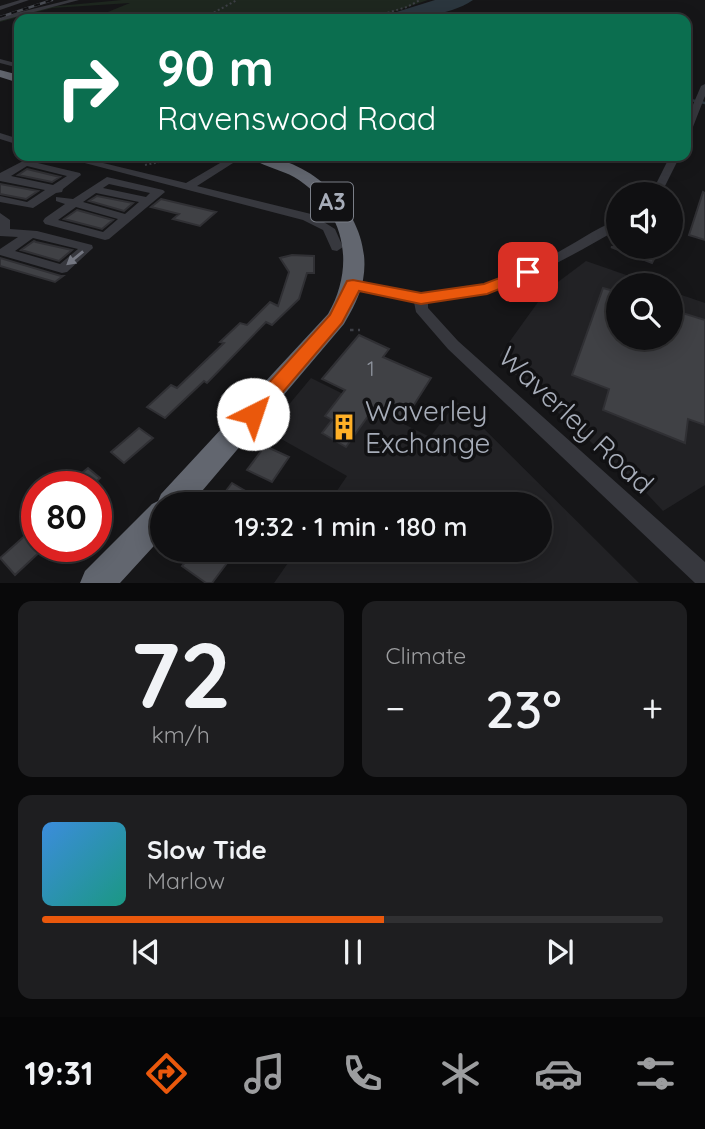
<!DOCTYPE html>
<meta charset="utf-8">
<style>
body{margin:0;font-family:Quicksand,sans-serif;background:#1e1e20;color:#f1f3f6;height:100vh;display:flex;flex-direction:column;font-size:26px;white-space:nowrap}
*{box-sizing:border-box;margin:0}
p{font-size:23px;color:#9c9d9f}
.icon{flex:none;width:38px;height:38px;fill:none;stroke:currentColor;stroke-width:2;stroke-linecap:round;stroke-linejoin:round}
.map{position:relative;height:583px;overflow:hidden}
.sheet{display:flex;flex-direction:column;gap:18px;padding:18px;background:#09090a;flex:1}
.sheet>*{flex:none}
.guide{position:absolute;left:14px;top:14px;width:677px;height:147px;border-radius:14px;box-shadow:0 4px 18px #0003,0 0 0 2px #303032;background:#0b6e4f;color:#fff;overflow:hidden}
.fabs{position:absolute;left:606px;top:182px;display:grid;gap:14px}
.fabs a{display:grid;place-items:center;width:77px;height:77px;border-radius:50%;background:#101012;box-shadow:0 4px 18px #0003,0 0 0 2px #303032;font-size:35px}
.speed{position:absolute;left:21px;top:471px;display:flex;gap:14px;font-size:35px;font-weight:700;text-align:center}
.speed>*{display:grid;place-content:center;width:91px;height:91px;border-radius:50%;background:#101012;box-shadow:0 4px 18px #0003,0 0 0 2px #303032;line-height:1}
.speed .limit{border:10px solid #d22;background:#fff;color:#111}
.pin{position:absolute;display:grid;place-items:center;width:60px;height:60px;color:#fff;margin:-30px;border-radius:14px;box-shadow:0 4px 10px #0006}
.me{position:absolute;width:77px;margin:-38px;rotate:41deg;stroke-linejoin:round;filter:drop-shadow(0 0 5px #0008)}
.turn{display:flex;align-items:center;gap:24px;height:147px;padding:0 28px;font-size:32px}
.turn .icon{width:91px;height:91px;stroke-width:2.5}
.turn b{display:block;font-size:49px;line-height:60px}
.big{font-size:52px;font-weight:600;line-height:1.1}
.sheet .tile{flex:1;display:flex;flex-direction:column;justify-content:center;gap:10px;min-width:0;padding:0 24px;border-radius:14px;background:#1e1e20}
.sheet .dial{align-items:center;gap:0}
.dial b{font-size:91px;line-height:1}
.song{display:flex;align-items:center;gap:21px}
.cover{width:84px;height:84px;border-radius:10px;background:linear-gradient(135deg,hsl(210 70% 55%),hsl(170 70% 35%))}
.played{height:7px;border-radius:4px;background:linear-gradient(90deg,#ea580c 55%,#303032 55%)}
.keys{display:flex;justify-content:space-around;direction:ltr}
.heat{display:flex;justify-content:space-between;align-items:center;font-size:38px;direction:ltr}
.sheet .tiles{flex:1;display:grid;gap:18px;grid-template-columns:1fr 1fr}
.tile:last-child{grid-column:span 2}
.trip{position:absolute;left:150px;top:492px;width:402px;height:70px;border-radius:35px;background:#101012;box-shadow:0 4px 18px #0003,0 0 0 2px #303032;font-weight:600;line-height:70px;text-align:center}
.menu{display:flex;height:112px;justify-content:space-around;align-items:center;background:#060607;color:#9c9d9f}
.menu .icon{width:49px;height:49px}
.menu .current{color:#ea580c}
.menu b{font-size:32px;color:#f1f3f6}
.map>svg:first-child{display:block}
.built{fill:#222225}
.green{fill:#1e271f}
.water{fill:#2b363e}
.lines{fill:none;stroke-linecap:round;stroke-linejoin:round}
.stream{stroke:#2b363e;stroke-width:2.5}
.building{fill:#404145;stroke:#303034;stroke-width:2}
.path-far1{stroke:#3d3f45;stroke-width:2;stroke-dasharray:2 2.5;stroke-linecap:butt}
.path{stroke:#3d3f45;stroke-width:2.5;stroke-dasharray:3.5 4.5;stroke-linecap:butt}
.minor{fill:#37383e;fill-rule:evenodd}
.highway{fill:#62666f;fill-rule:evenodd}
.rail-casing{stroke:#494c53;stroke-width:2.5}
.rail{stroke:#111113;stroke-width:2;stroke-dasharray:6;stroke-linecap:butt}
.oneway{fill:#757882}
.route{fill:#ea580c;stroke:#983908;stroke-width:2}
.labels{text-anchor:middle;stroke-width:7;stroke-linejoin:round;paint-order:stroke}
.number-label{font-size:21px;fill:#8d929c}
.shield{fill:#111113;stroke:#7a7e87;stroke-width:2}
.shield-label{font-size:23px;font-weight:bold;fill:#a7adb9}
.near-poi-label{font-size:28px;fill:#a7adb9;stroke:#111113;text-anchor:start}
.near-street-label{font-size:28px;fill:#a7adb9;stroke:#111113}
</style>
<div class="map">
<svg width="705" height="583" viewBox="0 0 705 583">
<rect width="100%" height="100%" fill="#161618"/>
<path class="built" d="M586,261L655,285H618V338H670V291L705,303V485L663,511L637,483L502,363L500,355L546,291Z
M311,378L430,437L457,402L639,583H274L297,550H541V504H328L347,476L267,431Z"/>
<path class="green" d="M122,0H428L372,19L93,18L130,3L52,8L0,22V20L48,7Z"/>
<path class="water" d="M435,0H473C449,17 403,19 374,19Z"/>
<g class="lines">
<path class="stream" d="M686,99L705,103"/>
</g>
<path class="building" d="M27,169L60,177L52,182L18,175Z
M0,184L38,191L26,199L0,194Z
M703,192L705,193V240L689,235Z
M97,196L133,203L124,211L89,201Z
M161,199L216,212L200,226L173,219L179,214L151,207Z
M77,210L113,220L102,229L64,219Z
M34,241L36,242L72,250L59,261L21,250Z
M611,247H660L652,263Z
M292,255L314,256V273H307L299,299L272,325L266,322L207,383L204,381L165,418L147,407L171,385L177,388L224,343L220,342L240,323L247,325L270,302L278,306L289,272L280,258Z
M0,258L61,276H63L55,282L0,266Z
M603,288L618,292V338H670V309L705,320V425L688,419L685,443L603,410L609,389L572,375Z
M359,335L389,349L383,357L431,378L405,419L376,405L346,447L322,433L332,420L325,416L345,390L322,379Z
M139,428L153,438L124,463L111,452Z
M265,446L289,457L272,482L247,470Z
M88,468L100,478L91,486H66Z
M232,483L254,496L248,504H216Z
M37,525V546H46L15,575L0,558Z
M195,550H226L233,555L212,583H206L182,566Z"/>
<g class="lines">
<path class="path-far1" d="M208,17L218,19
M202,19L237,0
M366,19L407,7L420,0
M145,165L188,156"/>
<path class="path" d="M350,330H360"/>
<path class="minor" d="M20,0H29L0,10V6Z
M69,0H79L0,21V17Z
M0,59L19,64V68L0,63Z
M705,84V96L691,132L686,135V121L701,86Z
M0,133L19,139V145L0,139Z
M58,156H74L186,183L232,156H244L197,186L311,214L335,229L343,247L337,251L332,250L323,230L303,220Z
M670,156H680L661,194H651Z
M25,160L80,173L81,175L63,189L62,192L56,193L33,208L0,202V196L27,202L45,190L0,181V173ZM27,166L67,176L53,185L11,176Z
M107,177L163,190L165,192L109,239L105,240L45,224L43,221L45,218L65,204L56,201V197L73,199ZM109,184L150,193L146,197L103,188ZM96,193L139,202L125,214L83,202ZM76,207L118,219L103,232L58,220Z
M0,213L10,220V229L37,231L92,245L93,248L67,272L62,273L0,255V249L18,237L0,236ZM33,238L37,239L78,249L60,264L15,251Z
M618,220V229C558,264 498,298 428,302V308L458,341L705,562V583H695L448,349L416,312L414,302L353,289L346,285L353,281C372,284 392,291 411,293C460,297 509,278 551,256C573,245 595,228 618,220Z"/>
<path class="highway" d="M0,70L19,75V83L0,77Z
M249,156C311,153 375,216 363,280C360,296 352,310 344,324L191,504H163V536L120,583H80L85,571L152,504L158,501L161,494L328,314C357,264 344,207 294,177C280,169 260,166 249,156Z"/>
<g class="rail-casing">
<path id="rail" d="M0,17L52,0"/>
</g>
<use href="#rail" class="rail"/>
</g>
<defs><path id="oneway-solid" d="M-6-.8H1V-3.2L6.5 0L1 3.2V.8H-6Z" transform="scale(1.75)"/></defs>
<use class="oneway" href="#oneway-solid" transform="translate(75 258) rotate(141)"/>
<path class="route" d="M528,267L534,268L536,272L534,275L487,294L421,304L359,291L342,323L260,419L253,422L246,419L243,414L246,408L330,315L347,281L353,280L421,293L484,284Z"/>
<defs>
<g id="building-bare" transform="scale(2.1)"><path d="M-4-6H4V6H1V3H-1V6H-4ZM-2.5-4.3h1.7v1.8h-1.7ZM.8-4.3h1.7v1.8H.8ZM-2.5-1h1.7V.8h-1.7ZM.8-1h1.7V.8H.8Z" fill="#ffb027" stroke="#111113" stroke-width="2.5" paint-order="stroke"/></g>
</defs>
<g fill-rule="evenodd">
<use href="#building-bare" x="344" y="427"/>
</g>
<g class="labels">
<g class="number-label">
<text x="371" y="376">1</text>
</g>
<rect class="shield" x="311" y="182.5" width="42" height="39" rx="5"/>
<g class="shield-label">
<text x="332" y="210">A3</text>
</g>
<g class="near-poi-label">
<text x="365" y="421">Waverley<tspan x="365" dy="32">Exchange</tspan></text>
</g>
<g class="near-street-label">
<text transform="translate(576 420) rotate(43)" y="10">Waverley Road</text>
</g>
</g>
</svg>
<div class="fabs">
<a><svg class="icon" aria-label="sound" viewBox="0 0 24 24"><path d="M4 9h4l5-4v14l-5-4H4zM17 9q2 3 0 6"/></svg></a>
<a><svg class="icon" aria-label="search" viewBox="0 0 24 24"><circle cx="10" cy="10" r="6"/><path d="M15 15l6 6"/></svg></a>
</div>
<div class="speed"><div class="limit">80</div></div>
<div class="pin" style="left:528px;top:272px;background:#d93025"><svg class="icon" aria-label="arrive" viewBox="0 0 24 24"><path d="M6 21V4h12l-3 4 3 4H6"/></svg></div>
<svg class="me" style="left:253px;top:414px" viewBox="-20 -20 40 40"><circle r="19" fill="#fff"/><path d="M0-13L10 11 0 6-10 11z" fill="#ea580c"/></svg>
<div class="trip">19:32 · 1 min · 180 m</div>
<div class="guide">
<div class="turn"><svg class="icon" aria-label="right" viewBox="0 0 24 24"><path d="M7 20v-9h11M14 6l5 5-5 5"/></svg><div><b>90 m</b>Ravenswood Road</div></div>
</div>
</div>
<section class="sheet">
<div class="tiles">
<div class="tile dial"><b>72</b><p>km/h</p></div>
<div class="tile"><p>Climate</p>
<div class="heat"><a>−</a><b class="big">23°</b><a>+</a></div>
</div>
<div class="tile">
<div class="song"><i class="cover"></i><div><b>Slow Tide</b><p>Marlow</p></div></div>
<div class="played"></div>
<div class="keys"><svg class="icon" aria-label="previous" viewBox="0 0 24 24"><path d="M18 5L8 12l10 7zM5 5v14"/></svg><svg class="icon" aria-label="pause" viewBox="0 0 24 24"><path d="M8 5v14M16 5v14"/></svg><svg class="icon" aria-label="next" viewBox="0 0 24 24"><path d="M6 5l10 7-10 7zM19 5v14"/></svg></div>
</div>
</div>
</section>
<nav class="menu">
<b>19:31</b>
<svg class="icon current" aria-label="directions" viewBox="0 0 24 24"><path d="M12 3l9 9-9 9-9-9zM9 14v-3h6M13 9l2 2-2 2"/></svg>
<svg class="icon" aria-label="music" viewBox="0 0 24 24"><path d="M9 18V5l10-2v13"/><circle cx="6" cy="18" r="3"/><circle cx="16" cy="16" r="3"/></svg>
<svg class="icon" aria-label="phone" viewBox="0 0 24 24"><path d="M5 4h4l2 5-3 2q2 4 5 5l2-3 5 2v4C11 20 4 13 5 4z"/></svg>
<svg class="icon" aria-label="climate" viewBox="0 0 24 24"><path d="M12 3v18M4 7l16 10M4 17L20 7"/></svg>
<svg class="icon" aria-label="car" viewBox="0 0 24 24"><path d="M5 17H2v-5l4-1 3-4h7l3 4 3 1v5h-3M9 17h6M6 11h13"/><circle cx="7" cy="17" r="2"/><circle cx="17" cy="17" r="2"/></svg>
<svg class="icon" aria-label="filters" viewBox="0 0 24 24"><path d="M4 7h16M4 17h16"/><circle cx="9" cy="7" r="2"/><circle cx="15" cy="17" r="2"/></svg>
</nav>
